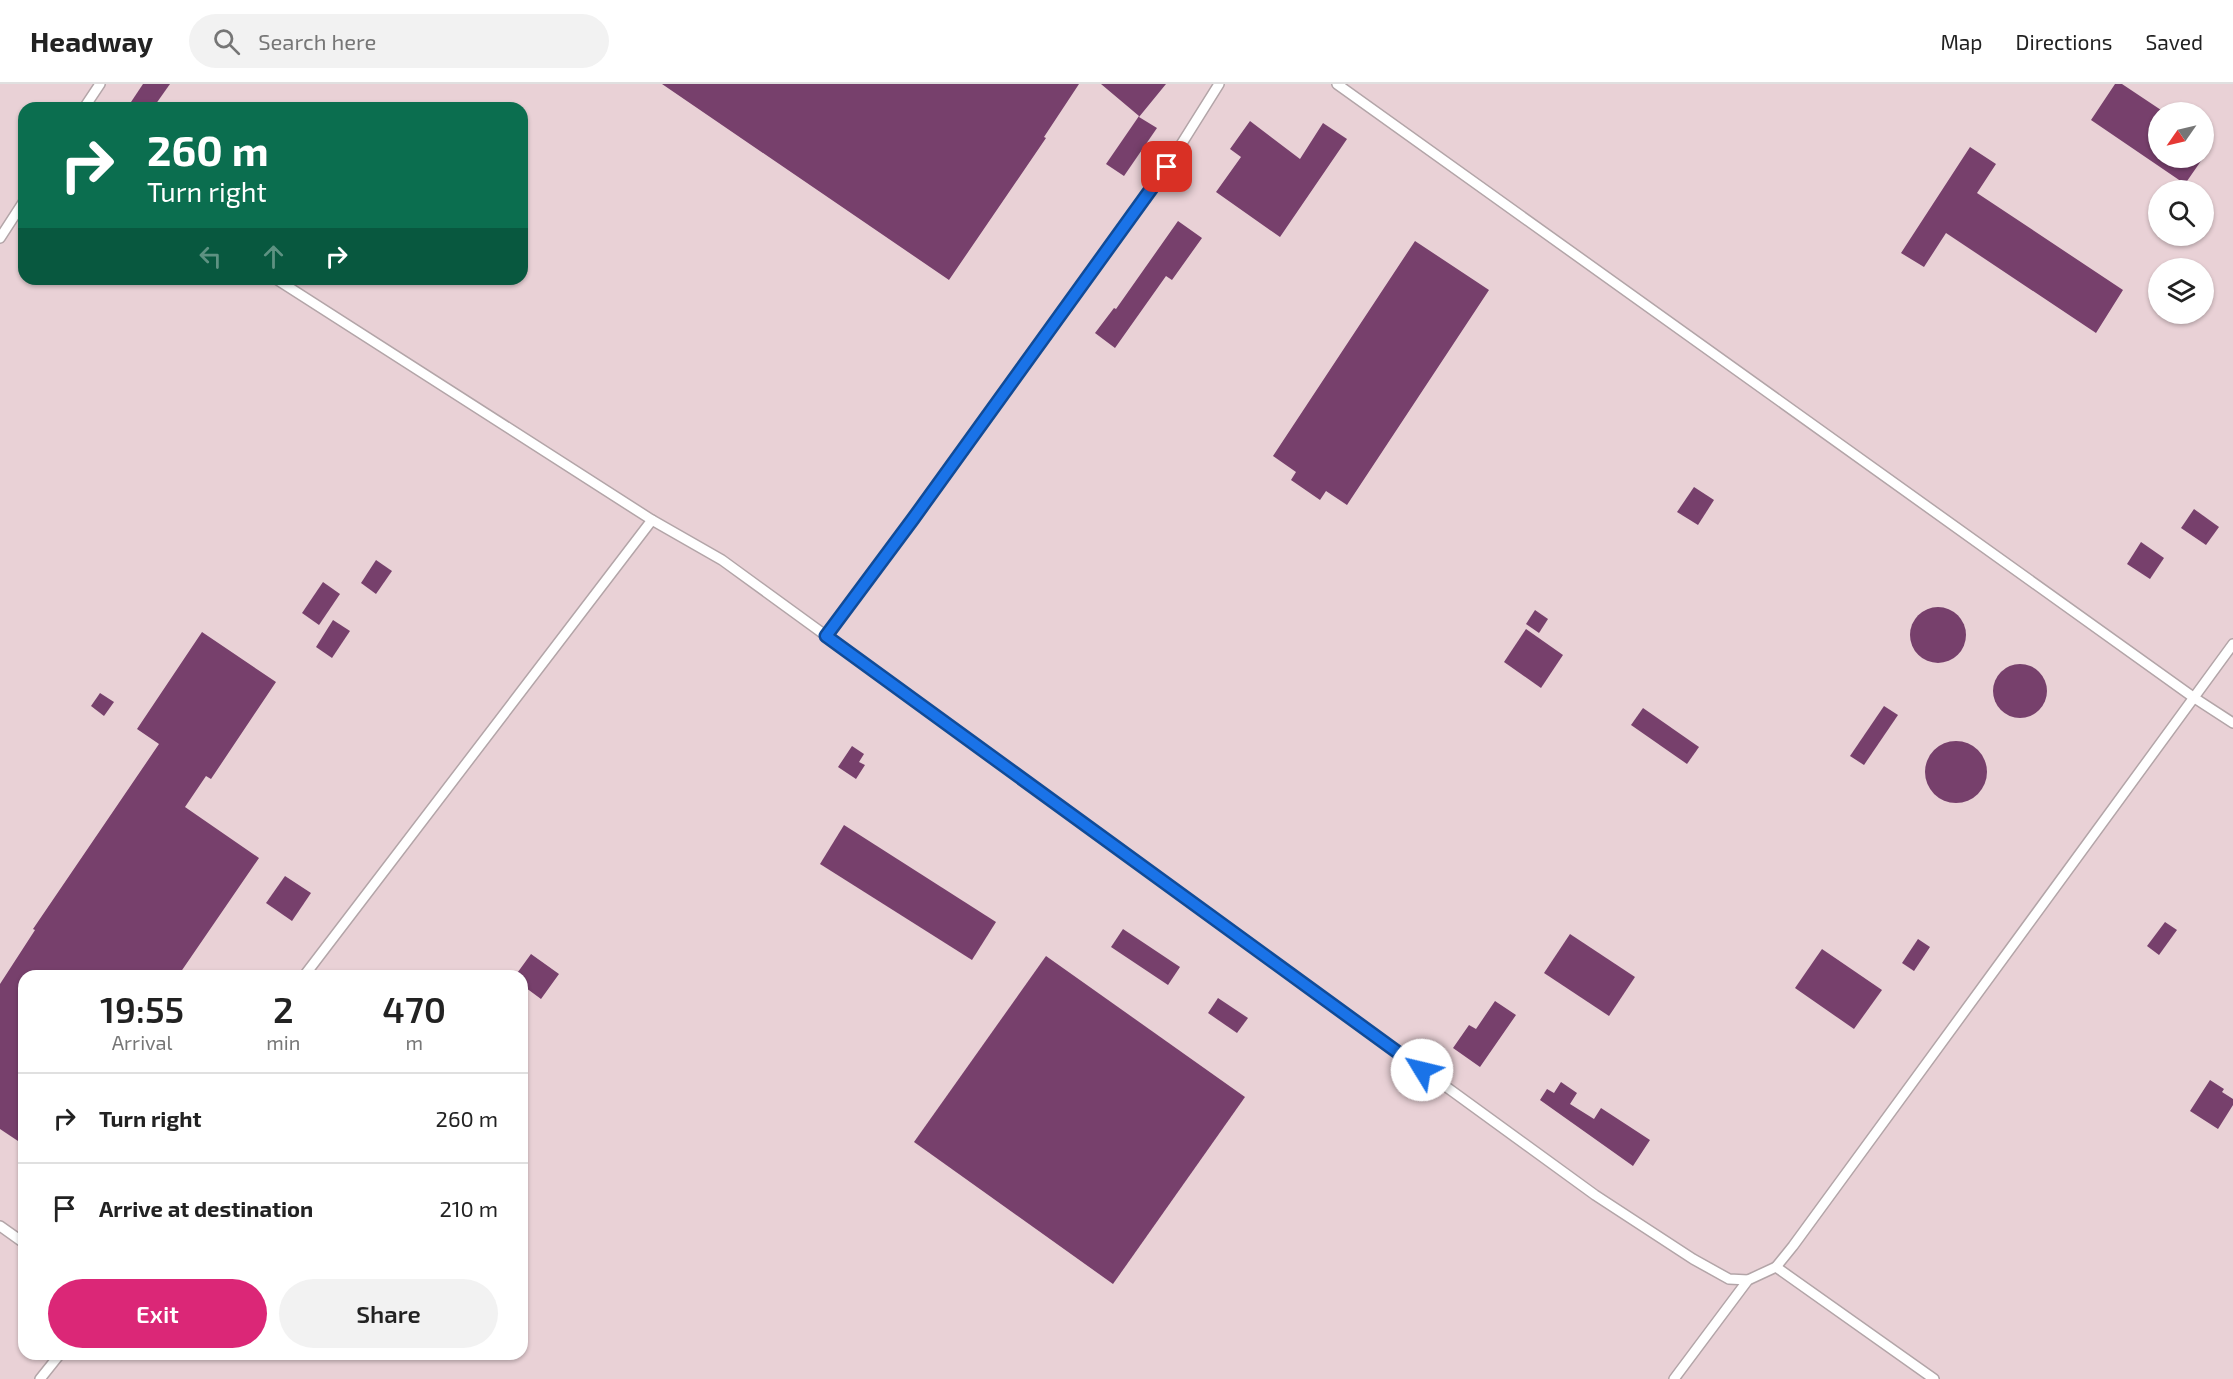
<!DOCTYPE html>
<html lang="en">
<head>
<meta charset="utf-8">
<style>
  body { margin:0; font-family:"Exo 2",sans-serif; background:#f2f2f2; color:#222; height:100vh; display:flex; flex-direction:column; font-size:22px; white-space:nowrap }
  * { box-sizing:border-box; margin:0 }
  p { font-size:20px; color:#767676 }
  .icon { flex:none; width:33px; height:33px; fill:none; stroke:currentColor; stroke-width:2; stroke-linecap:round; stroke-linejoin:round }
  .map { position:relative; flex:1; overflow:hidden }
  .side { position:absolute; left:18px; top:886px; width:510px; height:390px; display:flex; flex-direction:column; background:#fff; border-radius:18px; box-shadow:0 2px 4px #0004 }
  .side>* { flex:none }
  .hud { position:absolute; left:18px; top:18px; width:510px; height:183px; border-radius:18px; box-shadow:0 2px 4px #0004; background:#0b6e4f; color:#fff; overflow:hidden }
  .needle { width:39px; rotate:236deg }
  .controls { position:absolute; left:2148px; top:18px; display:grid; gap:12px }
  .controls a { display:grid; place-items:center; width:66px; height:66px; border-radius:50%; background:#fff; box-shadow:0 2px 4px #0004; font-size:30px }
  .pin { position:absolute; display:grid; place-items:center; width:51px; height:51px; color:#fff; margin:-26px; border-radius:12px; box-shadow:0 3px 9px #0006 }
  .me { position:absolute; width:66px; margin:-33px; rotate:306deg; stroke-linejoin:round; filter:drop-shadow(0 0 4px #0008) }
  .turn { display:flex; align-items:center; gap:21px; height:126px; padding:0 30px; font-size:27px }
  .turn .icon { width:78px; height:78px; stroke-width:2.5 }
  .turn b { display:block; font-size:42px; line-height:51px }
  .lanes { display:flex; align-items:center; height:57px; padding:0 30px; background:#0003; justify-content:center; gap:30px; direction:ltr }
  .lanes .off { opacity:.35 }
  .eta { display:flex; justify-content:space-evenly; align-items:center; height:102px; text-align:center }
  .eta b { font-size:36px; font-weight:600; line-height:42px }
  .primary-button { display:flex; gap:12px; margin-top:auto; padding:12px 30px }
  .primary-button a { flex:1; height:69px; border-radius:36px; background:#db2777; color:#fff; font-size:24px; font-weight:600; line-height:69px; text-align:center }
  .primary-button a+a { background:#f2f2f2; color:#222 }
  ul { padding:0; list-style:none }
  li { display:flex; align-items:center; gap:18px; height:90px; padding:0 30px; border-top:2px solid #e0e0e0 }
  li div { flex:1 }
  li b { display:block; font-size:22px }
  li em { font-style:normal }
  header { display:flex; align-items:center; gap:36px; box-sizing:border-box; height:84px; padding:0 30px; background:#fff; border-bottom:2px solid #e0e0e0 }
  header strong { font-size:28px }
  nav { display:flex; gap:33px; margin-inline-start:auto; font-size:21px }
  .search { width:420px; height:54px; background:#f2f2f2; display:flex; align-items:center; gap:15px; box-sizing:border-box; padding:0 21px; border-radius:33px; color:#767676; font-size:22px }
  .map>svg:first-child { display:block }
  .built { fill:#e9d1d6; fill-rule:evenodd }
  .building { fill:#77406c }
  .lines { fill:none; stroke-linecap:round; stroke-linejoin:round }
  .lane-casing { stroke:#b3a5a8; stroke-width:12 }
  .lane { stroke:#fff; stroke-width:9 }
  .route-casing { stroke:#114b97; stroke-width:15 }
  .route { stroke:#1a73e8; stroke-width:10 }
</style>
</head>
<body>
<header>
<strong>Headway</strong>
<div class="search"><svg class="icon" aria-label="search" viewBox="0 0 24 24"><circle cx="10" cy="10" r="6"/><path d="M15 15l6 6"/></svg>Search here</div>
<nav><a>Map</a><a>Directions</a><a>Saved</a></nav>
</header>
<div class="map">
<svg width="2233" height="1295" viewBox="0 0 2233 1295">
  <rect width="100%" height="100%" fill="#ebdde0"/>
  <path class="built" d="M0 0H2233V1295H0ZM24 24H522V195H24ZM2158 28H2204V74H2158ZM2158 106H2204V152H2158ZM2158 184H2204V230H2158ZM24 892H522V1270H24Z"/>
  <g class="building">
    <path d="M143 0H170L153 24H127Z"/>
    <path d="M662 0H1079L1044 53 1046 54 949 196Z"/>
    <path d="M1101 0H1166L1139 33 1157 44 1124 92 1106 80 1139 32Z"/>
    <path d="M2115 0H2122L2164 28H2158V74H2203L2185 100 2091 36Z"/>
    <path d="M1250 37 1300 75 1323 39 1347 55 1280 153 1216 108 1241 73 1230 65Z"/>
    <path d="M1970 63 1996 80 1977 109 2123 206 2096 249 1946 149 1924 183 1901 169Z"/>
    <path d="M1178 137 1202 154 1172 196 1166 192 1115 264 1095 249 1114 224 1116 225Z"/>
    <path d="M1415 157 1489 206 1347 421 1326 407 1320 416 1291 396 1296 388 1273 372Z"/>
    <path d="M1694 403 1714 416 1698 441 1677 428Z"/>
    <path d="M2194 425 2219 443 2206 461 2181 444Z"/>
    <path d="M2141 458 2164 474 2150 495 2127 480Z"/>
    <path d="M376 476 392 487 376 510 361 499Z"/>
    <path d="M323 498 340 510 319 541 302 529Z"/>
    <circle cx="1938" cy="551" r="28"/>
    <path d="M1535 526 1548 535 1539 549 1526 540Z"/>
    <path d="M333 536 350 547 332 574 316 563Z"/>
    <path d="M1526 545 1563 571 1541 604 1504 578Z"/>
    <path d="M202 548 276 598 211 695 206 692 185 723 259 774 178 892H24V1061L0 1045V900L35 846 33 845 159 660 137 645Z"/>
    <circle cx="2020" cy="607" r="27"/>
    <path d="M100 609 114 618 104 632 91 622Z"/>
    <path d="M1884 622 1898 631 1864 681 1850 672Z"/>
    <path d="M1643 624 1699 663 1687 680 1631 641Z"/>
    <circle cx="1956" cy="688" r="31"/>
    <path d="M852 662 864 670 859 678 865 681 856 695 838 683Z"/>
    <path d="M844 741 996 838 972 876 820 780Z"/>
    <path d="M285 792 311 809 292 837 266 819Z"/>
    <path d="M2165 838 2177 846 2159 871 2147 862Z"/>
    <path d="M1123 845 1180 883 1168 901 1111 863Z"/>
    <path d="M1570 850 1635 893 1609 932 1544 889Z"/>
    <path d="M1918 855 1930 863 1914 887 1902 879Z"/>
    <path d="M1822 865 1882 906 1854 945 1795 904Z"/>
    <path d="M531 870 559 890 541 915 522 901V892H515Z"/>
    <path d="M1046 872 1245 1013 1113 1200 914 1058Z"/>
    <path d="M1218 914 1248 934 1237 949 1208 929Z"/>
    <path d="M1495 917 1516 931 1480 983 1453 964 1469 941 1476 945Z"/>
    <path d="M2210 996 2224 1005 2222 1008 2233 1015V1021L2218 1045 2190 1027Z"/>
    <path d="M1561 998 1577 1009 1570 1020 1594 1035 1601 1024 1650 1056 1633 1082 1540 1016 1547 1005 1554 1009Z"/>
  </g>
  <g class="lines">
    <defs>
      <g id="lane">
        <path d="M1337 0 2193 613 2233 639"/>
        <path d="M84 24 100 0"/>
        <path d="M0 154 24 117"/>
        <path d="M276 195 652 436 722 476 1595 1111 1693 1175 1729 1195 1748 1196"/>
        <path d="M826 552 913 435 1167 83 1219 0"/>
        <path d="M304 892 652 436"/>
        <path d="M0 1142 24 1159"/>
        <path d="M1776 1183 1934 1295"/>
        <path d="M40 1295 60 1270"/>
        <path d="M1674 1295 1748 1196 1776 1183 1793 1162 2233 560"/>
      </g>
    </defs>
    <use href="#lane" class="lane-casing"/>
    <use href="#lane" class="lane"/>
  </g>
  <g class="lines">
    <defs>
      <path id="route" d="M1167 83 913 435 826 552 1422 986"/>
    </defs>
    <use href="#route" class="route-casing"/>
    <use href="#route" class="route"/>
  </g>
</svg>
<div class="controls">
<a><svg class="needle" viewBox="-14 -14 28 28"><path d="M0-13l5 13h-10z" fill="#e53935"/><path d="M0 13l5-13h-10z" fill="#767676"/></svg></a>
<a><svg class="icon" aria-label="search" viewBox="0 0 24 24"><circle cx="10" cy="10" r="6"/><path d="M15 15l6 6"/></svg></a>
<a><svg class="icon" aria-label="layers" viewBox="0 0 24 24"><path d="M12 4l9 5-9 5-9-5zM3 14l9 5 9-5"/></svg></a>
</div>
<div class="pin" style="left:1167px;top:83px;background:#d93025"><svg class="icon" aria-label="arrive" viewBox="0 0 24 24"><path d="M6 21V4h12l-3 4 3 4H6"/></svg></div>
<svg class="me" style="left:1422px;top:986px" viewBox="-20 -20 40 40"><circle r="19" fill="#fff"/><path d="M0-13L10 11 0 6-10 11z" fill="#1a73e8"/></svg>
<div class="hud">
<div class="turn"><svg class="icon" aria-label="right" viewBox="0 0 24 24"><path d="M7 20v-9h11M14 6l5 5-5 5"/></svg><div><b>260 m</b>Turn right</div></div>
<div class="lanes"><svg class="icon off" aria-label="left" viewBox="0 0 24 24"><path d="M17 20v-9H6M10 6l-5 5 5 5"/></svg><svg class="icon off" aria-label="ahead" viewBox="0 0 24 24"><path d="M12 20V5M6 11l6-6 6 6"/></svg><svg class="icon" aria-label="right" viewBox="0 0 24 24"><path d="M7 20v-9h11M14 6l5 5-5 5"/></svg></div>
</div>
<section class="side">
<div class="eta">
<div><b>19:55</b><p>Arrival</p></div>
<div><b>2</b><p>min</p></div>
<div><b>470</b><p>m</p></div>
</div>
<ul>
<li><svg class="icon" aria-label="right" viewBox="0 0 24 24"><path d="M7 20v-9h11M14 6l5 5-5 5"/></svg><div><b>Turn right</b></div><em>260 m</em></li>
<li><svg class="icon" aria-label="arrive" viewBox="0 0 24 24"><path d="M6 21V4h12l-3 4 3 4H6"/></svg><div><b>Arrive at destination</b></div><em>210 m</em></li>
</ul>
<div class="primary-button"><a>Exit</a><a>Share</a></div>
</section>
</div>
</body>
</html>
